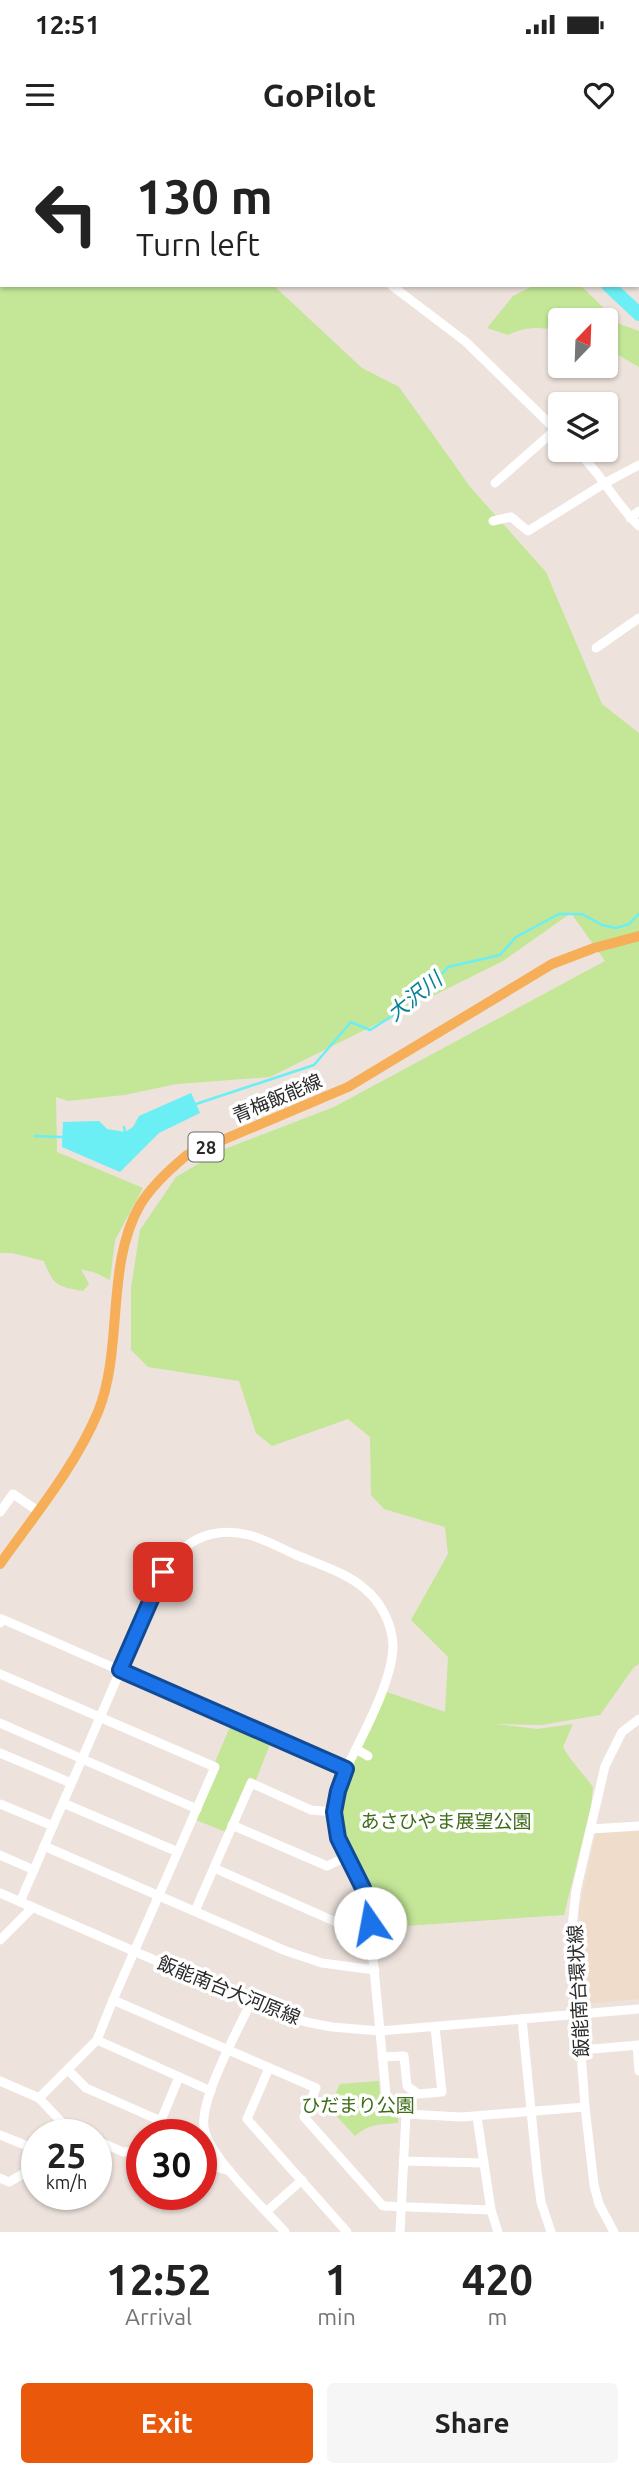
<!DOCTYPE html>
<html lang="en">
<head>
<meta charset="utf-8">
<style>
  body { margin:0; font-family:Ubuntu,"Noto Sans JP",sans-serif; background:#f6f6f6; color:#222; height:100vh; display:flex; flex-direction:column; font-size:26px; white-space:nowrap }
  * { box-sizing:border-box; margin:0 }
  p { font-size:23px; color:#767676 }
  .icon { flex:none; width:38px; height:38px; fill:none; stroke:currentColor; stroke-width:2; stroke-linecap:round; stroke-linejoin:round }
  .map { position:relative; height:2092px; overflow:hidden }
  .details { display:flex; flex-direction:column; background:#fff; flex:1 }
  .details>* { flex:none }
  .top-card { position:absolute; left:0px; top:0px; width:640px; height:147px; box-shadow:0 2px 5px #0004; background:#fff; color:#222; overflow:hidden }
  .needle { width:46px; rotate:23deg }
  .buttons { position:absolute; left:548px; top:168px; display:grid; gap:14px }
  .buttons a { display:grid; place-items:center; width:70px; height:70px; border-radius:7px; background:#fff; box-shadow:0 2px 5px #0004; font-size:35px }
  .speed { position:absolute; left:21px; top:1979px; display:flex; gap:14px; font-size:35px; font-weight:700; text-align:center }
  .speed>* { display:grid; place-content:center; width:91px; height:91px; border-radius:50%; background:#fff; box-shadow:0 2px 5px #0004; line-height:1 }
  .speed small { font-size:18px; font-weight:400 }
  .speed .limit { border:10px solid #d22; background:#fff; color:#111 }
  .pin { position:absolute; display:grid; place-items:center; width:60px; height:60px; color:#fff; margin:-30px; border-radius:14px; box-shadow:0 4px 10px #0006 }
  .me { position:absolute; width:77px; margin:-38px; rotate:348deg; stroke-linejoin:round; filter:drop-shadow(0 0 5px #0008) }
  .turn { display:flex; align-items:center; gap:24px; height:147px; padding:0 21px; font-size:32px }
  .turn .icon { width:91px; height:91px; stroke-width:2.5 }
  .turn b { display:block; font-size:49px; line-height:60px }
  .eta { display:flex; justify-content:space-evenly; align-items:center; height:119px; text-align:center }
  .eta b { font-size:42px; font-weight:600; line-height:49px }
  .cta { display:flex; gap:14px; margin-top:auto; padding:14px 21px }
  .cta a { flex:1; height:80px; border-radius:7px; background:#ea580c; color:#fff; font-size:28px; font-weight:600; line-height:80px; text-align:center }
  .cta a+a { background:#f6f6f6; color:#222 }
  .status { display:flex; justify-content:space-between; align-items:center; height:49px; padding:0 35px; background:#fff; direction:ltr }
  .status svg { height:19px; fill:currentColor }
  header { display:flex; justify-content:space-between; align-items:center; height:91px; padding:0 21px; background:#fff; font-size:32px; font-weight:600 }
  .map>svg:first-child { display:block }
  .education { fill:#f0dccb }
  .green { fill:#c3e697 }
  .water { fill:#6beef4 }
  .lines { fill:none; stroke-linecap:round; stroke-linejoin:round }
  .stream { stroke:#6beef4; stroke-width:2.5 }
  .river { stroke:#6beef4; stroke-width:14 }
  .minor { stroke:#fff; stroke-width:9 }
  .major { stroke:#f7ae58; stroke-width:10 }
  .route-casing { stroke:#114b97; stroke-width:18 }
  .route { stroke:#1a73e8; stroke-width:12 }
  .labels { text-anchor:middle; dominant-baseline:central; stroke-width:7; stroke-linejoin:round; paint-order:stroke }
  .shield { fill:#fff; stroke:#6b6b6b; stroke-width:2 }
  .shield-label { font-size:18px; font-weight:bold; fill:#2b2b2b }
  .street-label { font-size:19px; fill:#2b2b2b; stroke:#fff }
  .park-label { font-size:19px; fill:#3c6c17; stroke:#fff }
  .water-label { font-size:21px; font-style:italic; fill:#098294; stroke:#fff }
</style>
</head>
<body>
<div class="status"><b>12:51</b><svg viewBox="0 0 49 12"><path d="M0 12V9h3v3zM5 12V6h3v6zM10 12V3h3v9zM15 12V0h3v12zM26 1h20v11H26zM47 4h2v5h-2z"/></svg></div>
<header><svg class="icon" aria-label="menu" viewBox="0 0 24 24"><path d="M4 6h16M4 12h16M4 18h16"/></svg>GoPilot<svg class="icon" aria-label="heart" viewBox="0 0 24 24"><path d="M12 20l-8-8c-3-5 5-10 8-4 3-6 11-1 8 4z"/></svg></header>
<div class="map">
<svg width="639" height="2092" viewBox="0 0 639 2092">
  <rect width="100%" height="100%" fill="#ede2dc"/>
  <path class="education" d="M639 1691V1859L586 1864 579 1769 596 1693Z"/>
  <g class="green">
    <path d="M0 0 110 2H2V145H273L362 228 399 247 471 348 546 432 602 564 639 593V1524L634 1527 600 1575 541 1585 495 1584 537 1589 573 1584 563 1607C571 1622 583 1633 593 1647L591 1666 564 1775 376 1788 369 1757 343 1700 339 1675 346 1638 384 1551 445 1572 448 1517 411 1480 448 1414 445 1387 384 1369 371 1355 370 1297 348 1279 272 1306 256 1293 239 1241 148 1227 131 1210V1148L140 1090 176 1037 222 1010 334 967 605 821 571 773 503 821 270 937 177 944 124 955 68 961 56 957 57 1012 143 1048 115 1100 110 1140 96 1133 81 1129 89 1144 83 1151C56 1146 54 1146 44 1121L12 1113H0Z"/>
    <path d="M527 145H580L620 184 639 191V227L606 208V180H560V191C540 187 527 186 508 195L487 188 513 156 531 147Z"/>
    <path d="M232 1582 272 1599 256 1640 249 1637 226 1692 196 1680 219 1625 215 1622Z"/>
    <path d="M379 1941 380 1963 398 1976V1983C379 1985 370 1983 355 1996L329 1968 340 1944Z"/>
  </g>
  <path class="water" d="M191 953 200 973 159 993 120 1032 62 1007 63 982 99 981 107 989 125 992 133 987 139 976Z"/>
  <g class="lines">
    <g class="stream">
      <path d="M631 0 632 2"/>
      <path d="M611 148 612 145"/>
      <path d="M196 964 314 925 351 882 370 890 397 873 408 856 431 846 448 827 500 815 516 797 559 774H582L602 785 616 788 629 784 639 774"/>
      <path d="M124 987 125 992"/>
      <path d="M35 996 62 997"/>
    </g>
    <g class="river">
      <path d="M437 0 439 2"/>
      <path d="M608 145 639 174"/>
    </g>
    <g class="minor">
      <path d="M222 0 224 2"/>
      <path d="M285 0 286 2"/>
      <path d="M237 2 241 0"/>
      <path d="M391 145 466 202 560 294"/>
      <path d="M576 310C601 333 615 363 639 386"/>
      <path d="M495 343 555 290"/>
      <path d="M630 378 639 371"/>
      <path d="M493 381 511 377 528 391 605 343 639 325"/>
      <path d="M596 508 639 478"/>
      <path d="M0 1372 13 1354 38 1371"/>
      <path d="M0 1483 2 1479 346 1629 338 1651 334 1672 338 1698 363 1748 369 1776 386 1955 390 1962 406 1974 462 1977 585 1967"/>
      <path d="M0 1534 215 1627 113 1860"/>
      <path d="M0 1583 197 1669"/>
      <path d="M356 1609 368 1616"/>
      <path d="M0 1613 71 1643"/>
      <path d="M63 1663 178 1712"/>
      <path d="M0 1664 53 1686"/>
      <path d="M232 1685 327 1726 346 1717"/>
      <path d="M591 1689 639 1686"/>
      <path d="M44 1706 286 1811 322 1823 375 1830"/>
      <path d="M0 1715 34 1730"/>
      <path d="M214 1728 336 1782 369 1776"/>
      <path d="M0 1753 251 1862 306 1882 332 1887 380 1891 639 1869"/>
      <path d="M20 1762 163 1432C175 1413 190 1399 212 1394 225 1391 237 1392 249 1395 264 1399 279 1407 294 1414 317 1424 346 1432 365 1449 381 1462 392 1484 393 1505 393 1541 362 1596 346 1629"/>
      <path d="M195 1771 251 1643 311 1670 334 1672"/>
      <path d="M0 1800 33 1767"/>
      <path d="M251 1862C238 1890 200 1958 204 1987 208 2016 264 2068 285 2092"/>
      <path d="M522 1879 537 2031 541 2062 551 2092"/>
      <path d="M97 1900 211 1951"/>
      <path d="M637 1905 639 1931"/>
      <path d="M581 1910 639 1905"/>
      <path d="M382 1917 404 1916 407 1946 418 1954 442 1952 435 1887"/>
      <path d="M269 1928 247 1979 347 2092"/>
      <path d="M68 1930 86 1948 161 1981"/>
      <path d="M0 1941 39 1958 97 1900 113 1860 316 1948 304 1977 383 2066 491 2070"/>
      <path d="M39 1958 67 1988 84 1995"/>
      <path d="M477 1977 491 2070 498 2092"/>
      <path d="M0 1995 37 2010"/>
      <path d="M155 1995 179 1937"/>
      <path d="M96 2000 123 2012 142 2011"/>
      <path d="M403 2021 484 2023"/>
      <path d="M201 2023 230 2031"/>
      <path d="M0 2038 9 2042 37 2026"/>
      <path d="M267 2071 302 2040"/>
      <path d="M400 2092 406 1974"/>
      <path d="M614 2092 599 2064 594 2045 585 1967 572 1787 576 1751 605 1626 622 1592 639 1579"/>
    </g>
    <path class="major" d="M0 1424C34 1376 75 1327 98 1272 124 1207 105 1126 140 1065 152 1045 170 1029 187 1015L348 947 552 824 594 808 639 796"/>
  </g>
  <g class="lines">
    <defs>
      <path id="route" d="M163 1432 120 1530 346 1629 338 1651 334 1672 338 1698 363 1748 370 1783"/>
    </defs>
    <use href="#route" class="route-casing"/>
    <use href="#route" class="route"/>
  </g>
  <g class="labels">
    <rect class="shield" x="188.5" y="992.5" width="35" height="29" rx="5"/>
    <g class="shield-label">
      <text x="206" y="1007">28</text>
    </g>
    <g class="street-label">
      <text transform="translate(277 958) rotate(-23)">青梅飯能線</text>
      <text transform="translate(229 1850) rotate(22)">飯能南台大河原線</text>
      <text transform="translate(578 1851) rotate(-93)">飯能南台環状線</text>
    </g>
    <g class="park-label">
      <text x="446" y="1681">あさひやま展望公園</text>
      <text x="358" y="1965">ひだまり公園</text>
    </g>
    <g class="water-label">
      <text transform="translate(414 856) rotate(-39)">大沢川</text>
    </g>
  </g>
</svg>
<div class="buttons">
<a><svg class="needle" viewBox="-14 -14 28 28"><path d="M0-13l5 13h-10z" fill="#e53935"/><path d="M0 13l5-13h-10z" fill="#767676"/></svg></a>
<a><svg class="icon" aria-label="layers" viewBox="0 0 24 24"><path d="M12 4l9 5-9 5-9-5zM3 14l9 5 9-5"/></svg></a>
</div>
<div class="speed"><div>25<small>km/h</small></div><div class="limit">30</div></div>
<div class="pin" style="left:163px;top:1432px;background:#d93025"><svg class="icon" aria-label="arrive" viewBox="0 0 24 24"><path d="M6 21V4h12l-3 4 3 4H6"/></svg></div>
<svg class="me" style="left:370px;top:1783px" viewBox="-20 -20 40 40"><circle r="19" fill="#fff"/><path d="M0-13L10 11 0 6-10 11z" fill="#1a73e8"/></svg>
<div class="top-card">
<div class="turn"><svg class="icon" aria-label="left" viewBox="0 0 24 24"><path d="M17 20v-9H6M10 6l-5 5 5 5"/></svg><div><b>130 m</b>Turn left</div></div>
</div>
</div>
<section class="details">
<div class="eta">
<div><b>12:52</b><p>Arrival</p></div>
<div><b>1</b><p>min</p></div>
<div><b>420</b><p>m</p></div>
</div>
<div class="cta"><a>Exit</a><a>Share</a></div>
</section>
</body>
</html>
